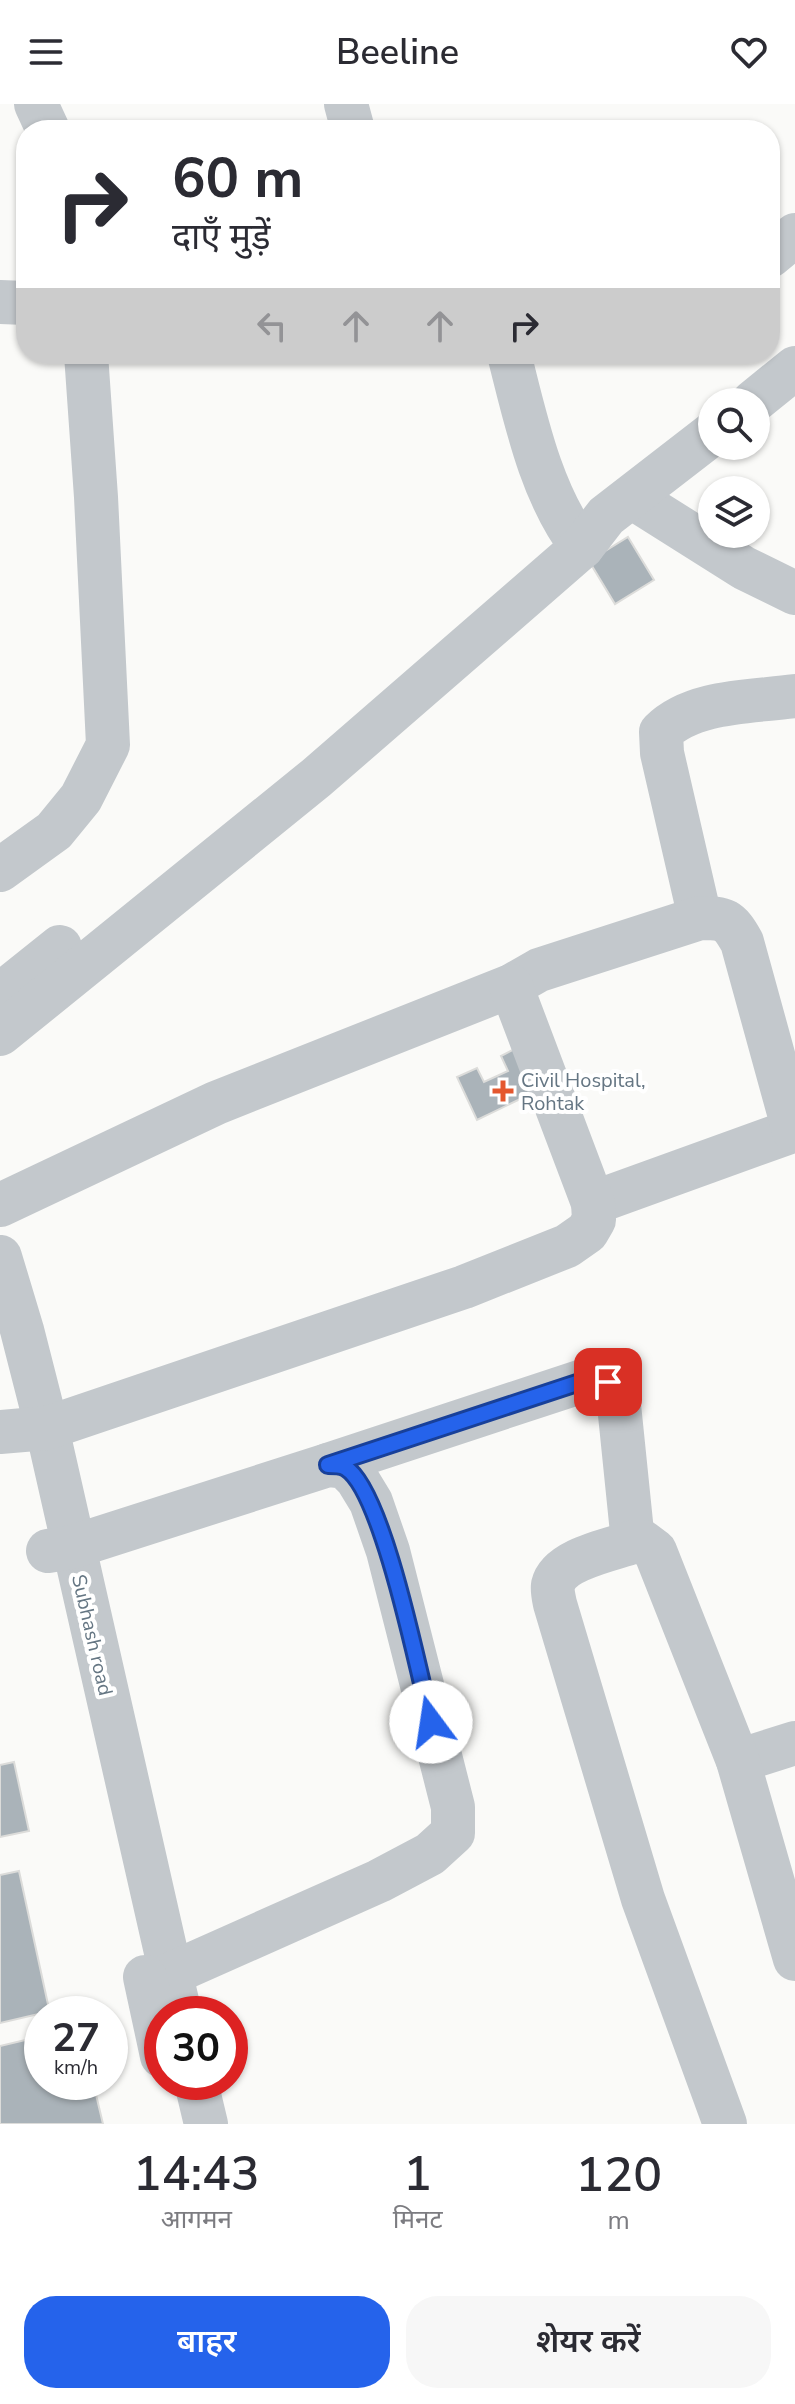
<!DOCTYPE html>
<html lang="hi">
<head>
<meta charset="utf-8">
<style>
  body { margin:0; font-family:"Nunito Sans","Noto Sans Devanagari",sans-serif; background:#f7f7f7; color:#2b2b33; height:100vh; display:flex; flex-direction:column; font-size:30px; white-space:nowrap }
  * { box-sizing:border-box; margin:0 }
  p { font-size:26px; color:#7c7c81 }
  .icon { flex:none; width:44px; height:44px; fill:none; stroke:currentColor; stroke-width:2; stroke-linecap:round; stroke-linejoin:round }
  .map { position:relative; height:2020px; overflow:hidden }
  .side { display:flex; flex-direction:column; background:#fff; flex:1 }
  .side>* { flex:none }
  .banner { position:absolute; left:16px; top:16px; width:764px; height:244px; border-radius:32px; box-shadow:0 2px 6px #0004; background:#fff; color:#2b2b33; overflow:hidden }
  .fabs { position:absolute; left:698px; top:284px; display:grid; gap:16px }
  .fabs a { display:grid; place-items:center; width:72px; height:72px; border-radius:50%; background:#fff; box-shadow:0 2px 6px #0004; font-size:40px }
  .speed { position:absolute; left:24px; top:1892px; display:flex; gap:16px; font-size:40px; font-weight:700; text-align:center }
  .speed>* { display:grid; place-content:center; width:104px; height:104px; border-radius:50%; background:#fff; box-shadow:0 2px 6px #0004; line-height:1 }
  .speed small { font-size:20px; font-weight:400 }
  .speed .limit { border:12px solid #d22; background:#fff; color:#111 }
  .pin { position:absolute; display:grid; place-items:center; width:68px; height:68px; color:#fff; margin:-34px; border-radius:16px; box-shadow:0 4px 12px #0006 }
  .me { position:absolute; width:88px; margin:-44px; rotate:346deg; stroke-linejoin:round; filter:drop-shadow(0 0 6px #0008) }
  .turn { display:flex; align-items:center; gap:28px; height:168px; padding:0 24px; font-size:36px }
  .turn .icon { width:104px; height:104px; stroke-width:2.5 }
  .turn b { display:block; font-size:56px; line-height:68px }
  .lanes { display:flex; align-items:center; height:76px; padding:0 24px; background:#0003; justify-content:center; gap:40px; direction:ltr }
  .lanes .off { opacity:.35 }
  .eta { display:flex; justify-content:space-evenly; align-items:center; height:136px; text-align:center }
  .eta b { font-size:48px; font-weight:600; line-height:56px }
  .cta { display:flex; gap:16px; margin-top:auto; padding:16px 24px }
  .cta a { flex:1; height:92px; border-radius:32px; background:#2563eb; color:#fff; font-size:32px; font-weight:600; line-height:92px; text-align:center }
  .cta a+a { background:#f7f7f7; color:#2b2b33 }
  header { display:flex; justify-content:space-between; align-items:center; height:104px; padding:0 24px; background:#fff; font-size:36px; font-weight:600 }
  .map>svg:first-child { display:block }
  .building { fill:#aab3b9; stroke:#dcdcda; stroke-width:2 }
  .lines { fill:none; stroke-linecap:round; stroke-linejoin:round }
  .minor { stroke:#c3c8cc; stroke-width:44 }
  .route-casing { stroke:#184099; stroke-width:20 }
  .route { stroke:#2563eb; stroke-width:14 }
  .poi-dot { fill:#e4572e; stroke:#fff; stroke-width:3 }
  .labels { text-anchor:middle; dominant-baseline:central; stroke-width:8; stroke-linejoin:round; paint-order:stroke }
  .poi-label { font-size:20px; fill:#657683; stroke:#fff; text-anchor:start }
  .street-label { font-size:20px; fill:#657683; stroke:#fff }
</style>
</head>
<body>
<header><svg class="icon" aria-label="menu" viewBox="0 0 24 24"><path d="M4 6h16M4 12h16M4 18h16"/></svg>Beeline<svg class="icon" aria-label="heart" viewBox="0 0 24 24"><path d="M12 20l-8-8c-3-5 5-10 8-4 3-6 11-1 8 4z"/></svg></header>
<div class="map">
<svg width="795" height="2020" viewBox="0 0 795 2020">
  <rect width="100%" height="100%" fill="#fafaf8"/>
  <g class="building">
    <path d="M628 433 654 476 615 500 589 457Z"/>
    <path d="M522 941 543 984 477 1016 457 973 477 964 484 978 508 967 501 952Z"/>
    <path d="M14 1658 29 1727 0 1733V1661Z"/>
    <path d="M19 1767 49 1905 76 1899 78 1910 47 1908 0 1919V1771Z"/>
    <path d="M42 1932V1978H93L103 2020H0V1942Z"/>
  </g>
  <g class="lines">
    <g class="minor">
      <path d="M36 0 48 26"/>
      <path d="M346 0 353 26"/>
      <path d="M770 152 795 131"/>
      <path d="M0 198 26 199"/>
      <path d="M509 250C525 313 541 391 582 443"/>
      <path d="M753 298 795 264"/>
      <path d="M633 394 744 464 795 489"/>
      <path d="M0 766 54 727 81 694 108 641 96 393 86 250"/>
      <path d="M700 814 662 649 661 628C693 596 752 598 795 592"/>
      <path d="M0 891 60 843"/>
      <path d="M0 930 316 674 582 443 606 412 712 330"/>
      <path d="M593 1099 795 1026"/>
      <path d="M0 1101 216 999 511 882 539 866 700 814C725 814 729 815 742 838L794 1027"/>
      <path d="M0 1153 22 1226 47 1324 180 1910"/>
      <path d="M0 1328 47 1324 464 1183 567 1142 587 1128 594 1116 593 1099 511 882"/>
      <path d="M328 1361 589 1275 608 1278 618 1291 633 1438"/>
      <path d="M48 1447 72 1443 328 1361 345 1363 357 1375 371 1398 388 1447 453 1703V1729L430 1750 379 1777 170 1870"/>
      <path d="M738 1657 795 1639"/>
      <path d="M145 1873 162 1952"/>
      <path d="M196 1978 206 2020"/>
      <path d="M725 2020 643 1795 555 1500C554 1495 552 1487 553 1481 559 1455 610 1446 633 1438H643L655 1447 738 1657 795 1855"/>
    </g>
  </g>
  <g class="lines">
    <defs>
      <path id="route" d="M431 1618C419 1570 383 1387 346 1364 341 1361 334 1361 328 1361L589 1275 608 1278"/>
    </defs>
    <use href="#route" class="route-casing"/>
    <use href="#route" class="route"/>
  </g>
  <path class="poi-dot" d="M499 975h8v8h8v8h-8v8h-8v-8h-8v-8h8z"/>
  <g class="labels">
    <g class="poi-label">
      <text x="521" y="976">Civil Hospital,<tspan x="521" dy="23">Rohtak</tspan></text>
    </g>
    <g class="street-label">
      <text transform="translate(92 1531) rotate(77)">Subhash road</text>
    </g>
  </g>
</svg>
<div class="fabs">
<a><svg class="icon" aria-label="search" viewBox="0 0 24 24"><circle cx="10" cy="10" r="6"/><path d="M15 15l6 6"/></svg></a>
<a><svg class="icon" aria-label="layers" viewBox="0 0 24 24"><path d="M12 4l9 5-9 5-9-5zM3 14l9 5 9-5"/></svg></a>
</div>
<div class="speed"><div>27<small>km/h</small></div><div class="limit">30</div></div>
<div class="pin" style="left:608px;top:1278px;background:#d93025"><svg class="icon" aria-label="arrive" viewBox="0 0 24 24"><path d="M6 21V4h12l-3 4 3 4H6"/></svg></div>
<svg class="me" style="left:431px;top:1618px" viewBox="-20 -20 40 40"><circle r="19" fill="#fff"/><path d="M0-13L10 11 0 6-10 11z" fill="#2563eb"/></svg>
<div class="banner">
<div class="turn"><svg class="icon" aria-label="right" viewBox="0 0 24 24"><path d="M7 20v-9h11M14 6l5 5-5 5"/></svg><div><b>60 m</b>दाएँ मुड़ें</div></div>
<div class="lanes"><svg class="icon off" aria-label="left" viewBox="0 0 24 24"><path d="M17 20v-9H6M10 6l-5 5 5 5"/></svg><svg class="icon off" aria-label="ahead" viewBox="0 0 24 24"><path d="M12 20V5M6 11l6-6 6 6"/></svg><svg class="icon off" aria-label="ahead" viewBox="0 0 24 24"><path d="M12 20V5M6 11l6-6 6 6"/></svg><svg class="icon" aria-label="right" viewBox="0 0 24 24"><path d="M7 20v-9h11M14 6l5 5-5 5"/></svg></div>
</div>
</div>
<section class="side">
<div class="eta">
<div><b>14:43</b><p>आगमन</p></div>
<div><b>1</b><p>मिनट</p></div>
<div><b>120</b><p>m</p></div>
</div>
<div class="cta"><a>बाहर</a><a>शेयर करें</a></div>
</section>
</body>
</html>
